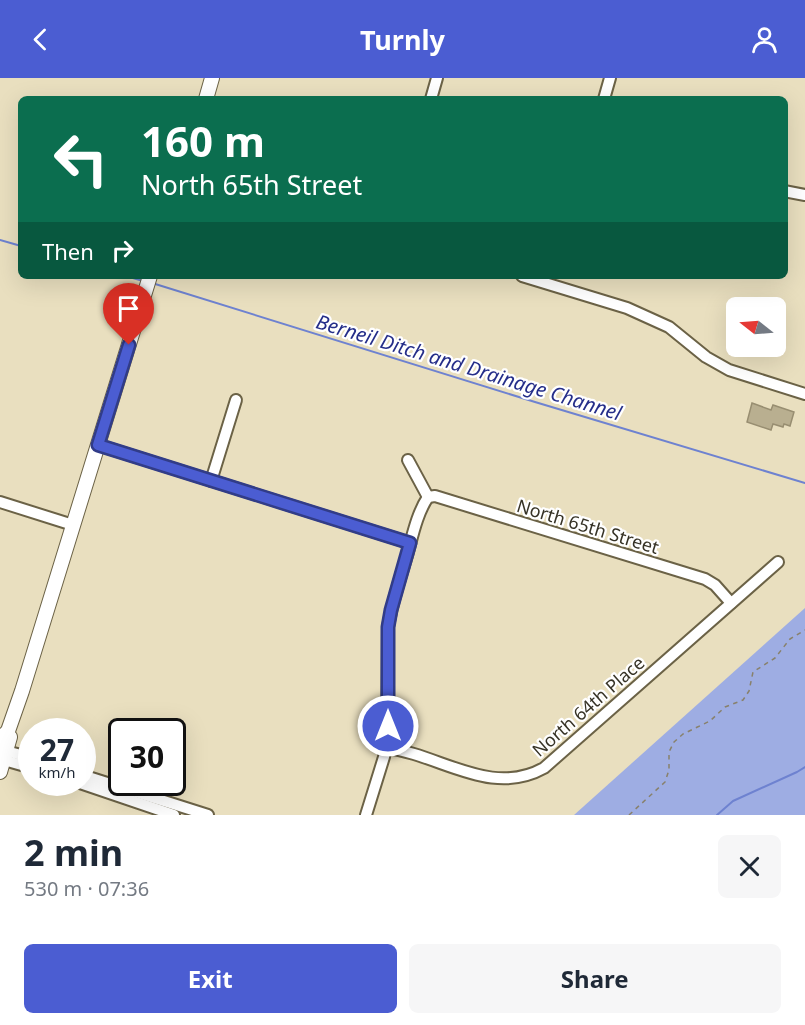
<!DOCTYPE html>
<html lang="en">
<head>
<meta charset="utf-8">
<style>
  body { margin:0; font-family:"Noto Sans",sans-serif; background:#f6f6f7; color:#1f2937; height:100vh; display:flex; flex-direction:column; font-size:22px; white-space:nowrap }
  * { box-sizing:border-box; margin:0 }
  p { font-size:20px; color:#747a83 }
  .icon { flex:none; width:33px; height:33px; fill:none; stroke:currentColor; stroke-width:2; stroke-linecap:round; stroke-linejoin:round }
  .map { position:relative; height:737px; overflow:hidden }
  .panel { display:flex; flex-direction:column; background:#fff; flex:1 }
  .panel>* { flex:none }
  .top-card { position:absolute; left:18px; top:18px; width:770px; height:183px; border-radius:9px; box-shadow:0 6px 24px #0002; background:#0b6e4f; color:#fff; overflow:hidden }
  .needle { width:39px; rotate:287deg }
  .controls { position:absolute; left:726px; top:219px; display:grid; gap:12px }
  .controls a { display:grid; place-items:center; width:60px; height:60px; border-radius:9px; background:#fff; box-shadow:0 6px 24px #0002; font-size:30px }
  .speed { position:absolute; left:18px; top:640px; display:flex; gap:12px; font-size:30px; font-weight:700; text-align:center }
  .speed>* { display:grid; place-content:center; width:78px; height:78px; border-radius:50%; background:#fff; box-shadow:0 6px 24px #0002; line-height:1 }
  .speed small { font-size:15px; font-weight:400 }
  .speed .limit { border:3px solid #111; border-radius:9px; background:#fff; color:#111 }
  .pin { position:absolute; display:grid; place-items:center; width:51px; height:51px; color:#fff; margin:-62px -26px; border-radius:50% 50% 50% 0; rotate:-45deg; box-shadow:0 0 6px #0007 }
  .pin .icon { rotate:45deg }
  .me { position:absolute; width:66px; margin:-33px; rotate:0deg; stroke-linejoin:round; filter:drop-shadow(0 0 4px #0008) }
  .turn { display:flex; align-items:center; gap:21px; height:126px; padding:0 24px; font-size:27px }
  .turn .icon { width:78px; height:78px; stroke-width:2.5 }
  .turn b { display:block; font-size:42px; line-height:51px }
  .then { display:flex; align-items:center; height:57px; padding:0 24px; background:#0003; gap:12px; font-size:22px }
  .round { display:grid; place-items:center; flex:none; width:63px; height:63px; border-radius:9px; background:#f6f6f7 }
  .head { display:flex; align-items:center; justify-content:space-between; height:102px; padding:0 24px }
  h1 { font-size:36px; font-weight:700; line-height:45px }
  .button { display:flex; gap:12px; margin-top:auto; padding:12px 24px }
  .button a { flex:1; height:69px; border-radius:9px; background:#4b5dd2; color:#fff; font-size:24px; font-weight:700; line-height:69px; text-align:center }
  .button a+a { background:#f6f6f7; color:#1f2937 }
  header { display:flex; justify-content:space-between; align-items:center; height:78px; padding:0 24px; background:#4b5dd2; color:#fff; font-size:27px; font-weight:700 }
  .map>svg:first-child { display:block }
  .green { fill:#9eade3 }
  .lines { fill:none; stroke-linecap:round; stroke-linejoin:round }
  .stream { stroke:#6e82d0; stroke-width:2 }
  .building { fill:#b9af90; stroke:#988e71; stroke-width:1.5 }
  .minor-casing { stroke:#6b6246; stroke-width:14 }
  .major-casing { stroke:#6b6246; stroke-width:16 }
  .path { stroke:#88816c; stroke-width:1.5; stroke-dasharray:4.5 4.5; stroke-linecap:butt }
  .minor { stroke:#fff; stroke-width:10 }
  .major { stroke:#fff; stroke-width:14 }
  .route-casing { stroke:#313c88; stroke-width:15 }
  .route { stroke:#4b5dd2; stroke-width:10 }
  .labels { text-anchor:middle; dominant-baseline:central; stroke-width:4.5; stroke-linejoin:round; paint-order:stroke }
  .street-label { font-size:18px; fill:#373326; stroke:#fff }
  .water-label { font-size:20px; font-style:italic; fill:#252e89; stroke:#fff }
</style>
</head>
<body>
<header><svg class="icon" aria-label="back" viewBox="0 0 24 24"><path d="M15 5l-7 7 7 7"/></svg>Turnly<svg class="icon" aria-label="person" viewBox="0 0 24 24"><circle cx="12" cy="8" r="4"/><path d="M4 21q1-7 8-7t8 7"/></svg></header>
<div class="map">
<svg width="805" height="737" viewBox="0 0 805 737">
  <rect width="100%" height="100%" fill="#e9dfbf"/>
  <path class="green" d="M805 530V737H574Z"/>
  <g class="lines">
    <g class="stream">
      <path d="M0 162 21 168"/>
      <path d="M126 198 143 203"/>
      <path d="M152 205 535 324 805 405"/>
      <path d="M717 737 733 723 797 694 805 689"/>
    </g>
  </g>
  <path class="building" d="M752 325 771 332 773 327 794 334 790 348 784 346 783 349 773 346 771 352 747 344Z"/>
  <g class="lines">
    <defs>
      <g id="minor">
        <path d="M431 21 437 0"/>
        <path d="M604 21 610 0"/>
        <path d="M784 113 805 117"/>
        <path d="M522 198 627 230 669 249 706 279 729 292 805 316"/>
        <path d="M98 367 410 465"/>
        <path d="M408 382 428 419"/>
        <path d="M211 403 236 322"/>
        <path d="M428 419 435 418 705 501 715 507 731 525"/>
        <path d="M0 424 73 447"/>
        <path d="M386 670C440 676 490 720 544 690L778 484"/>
        <path d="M6 673 32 680"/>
        <path d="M4 682 32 690"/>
        <path d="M82 697 208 737"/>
        <path d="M80 705 174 737"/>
        <path d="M366 737 384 679 387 660 388 549C392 525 399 504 406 481 412 461 416 437 428 419"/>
      </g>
      <g id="major">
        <path d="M206 21 212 0"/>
        <path d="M0 668 5 656 8 653 22 613 150 198"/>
        <path d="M0 694 10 659"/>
      </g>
    </defs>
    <use href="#minor" class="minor-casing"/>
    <use href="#major" class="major-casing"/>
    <path class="path" d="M629 737 665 704 669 692V674L674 664 683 656 710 643 725 629 743 622 749 613 753 594 775 580 790 561 805 552"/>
    <use href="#minor" class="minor"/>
    <use href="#major" class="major"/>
  </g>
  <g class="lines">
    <defs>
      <path id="route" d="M129 267 98 367 410 465 391 532 388 549V648"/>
    </defs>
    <use href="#route" class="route-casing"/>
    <use href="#route" class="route"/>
  </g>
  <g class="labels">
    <g class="street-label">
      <text transform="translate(588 448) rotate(17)">North 65th Street</text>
      <text transform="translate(588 628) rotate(-41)">North 64th Place</text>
    </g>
    <g class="water-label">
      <text transform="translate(469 289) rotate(17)">Berneil Ditch and Drainage Channel</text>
    </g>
  </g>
</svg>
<div class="controls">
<a><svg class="needle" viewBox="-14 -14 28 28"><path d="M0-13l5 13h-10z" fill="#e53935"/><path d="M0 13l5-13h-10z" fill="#747a83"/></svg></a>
</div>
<div class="speed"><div>27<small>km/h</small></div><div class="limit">30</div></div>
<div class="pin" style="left:129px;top:267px;background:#d93025"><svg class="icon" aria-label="arrive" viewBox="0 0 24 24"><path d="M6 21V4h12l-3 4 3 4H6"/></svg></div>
<svg class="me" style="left:388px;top:648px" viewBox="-20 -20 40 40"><circle r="17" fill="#4b5dd2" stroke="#fff" stroke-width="3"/><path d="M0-11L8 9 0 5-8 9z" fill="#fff"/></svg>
<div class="top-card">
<div class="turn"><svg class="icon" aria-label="left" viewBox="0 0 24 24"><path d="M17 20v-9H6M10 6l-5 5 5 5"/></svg><div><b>160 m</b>North 65th Street</div></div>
<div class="then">Then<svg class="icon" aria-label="right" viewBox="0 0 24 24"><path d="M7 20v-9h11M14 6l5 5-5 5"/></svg></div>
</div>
</div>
<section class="panel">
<div class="head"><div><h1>2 min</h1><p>530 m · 07:36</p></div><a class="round"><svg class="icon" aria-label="close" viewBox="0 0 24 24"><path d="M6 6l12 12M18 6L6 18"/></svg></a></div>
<div class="button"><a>Exit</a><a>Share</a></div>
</section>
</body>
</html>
